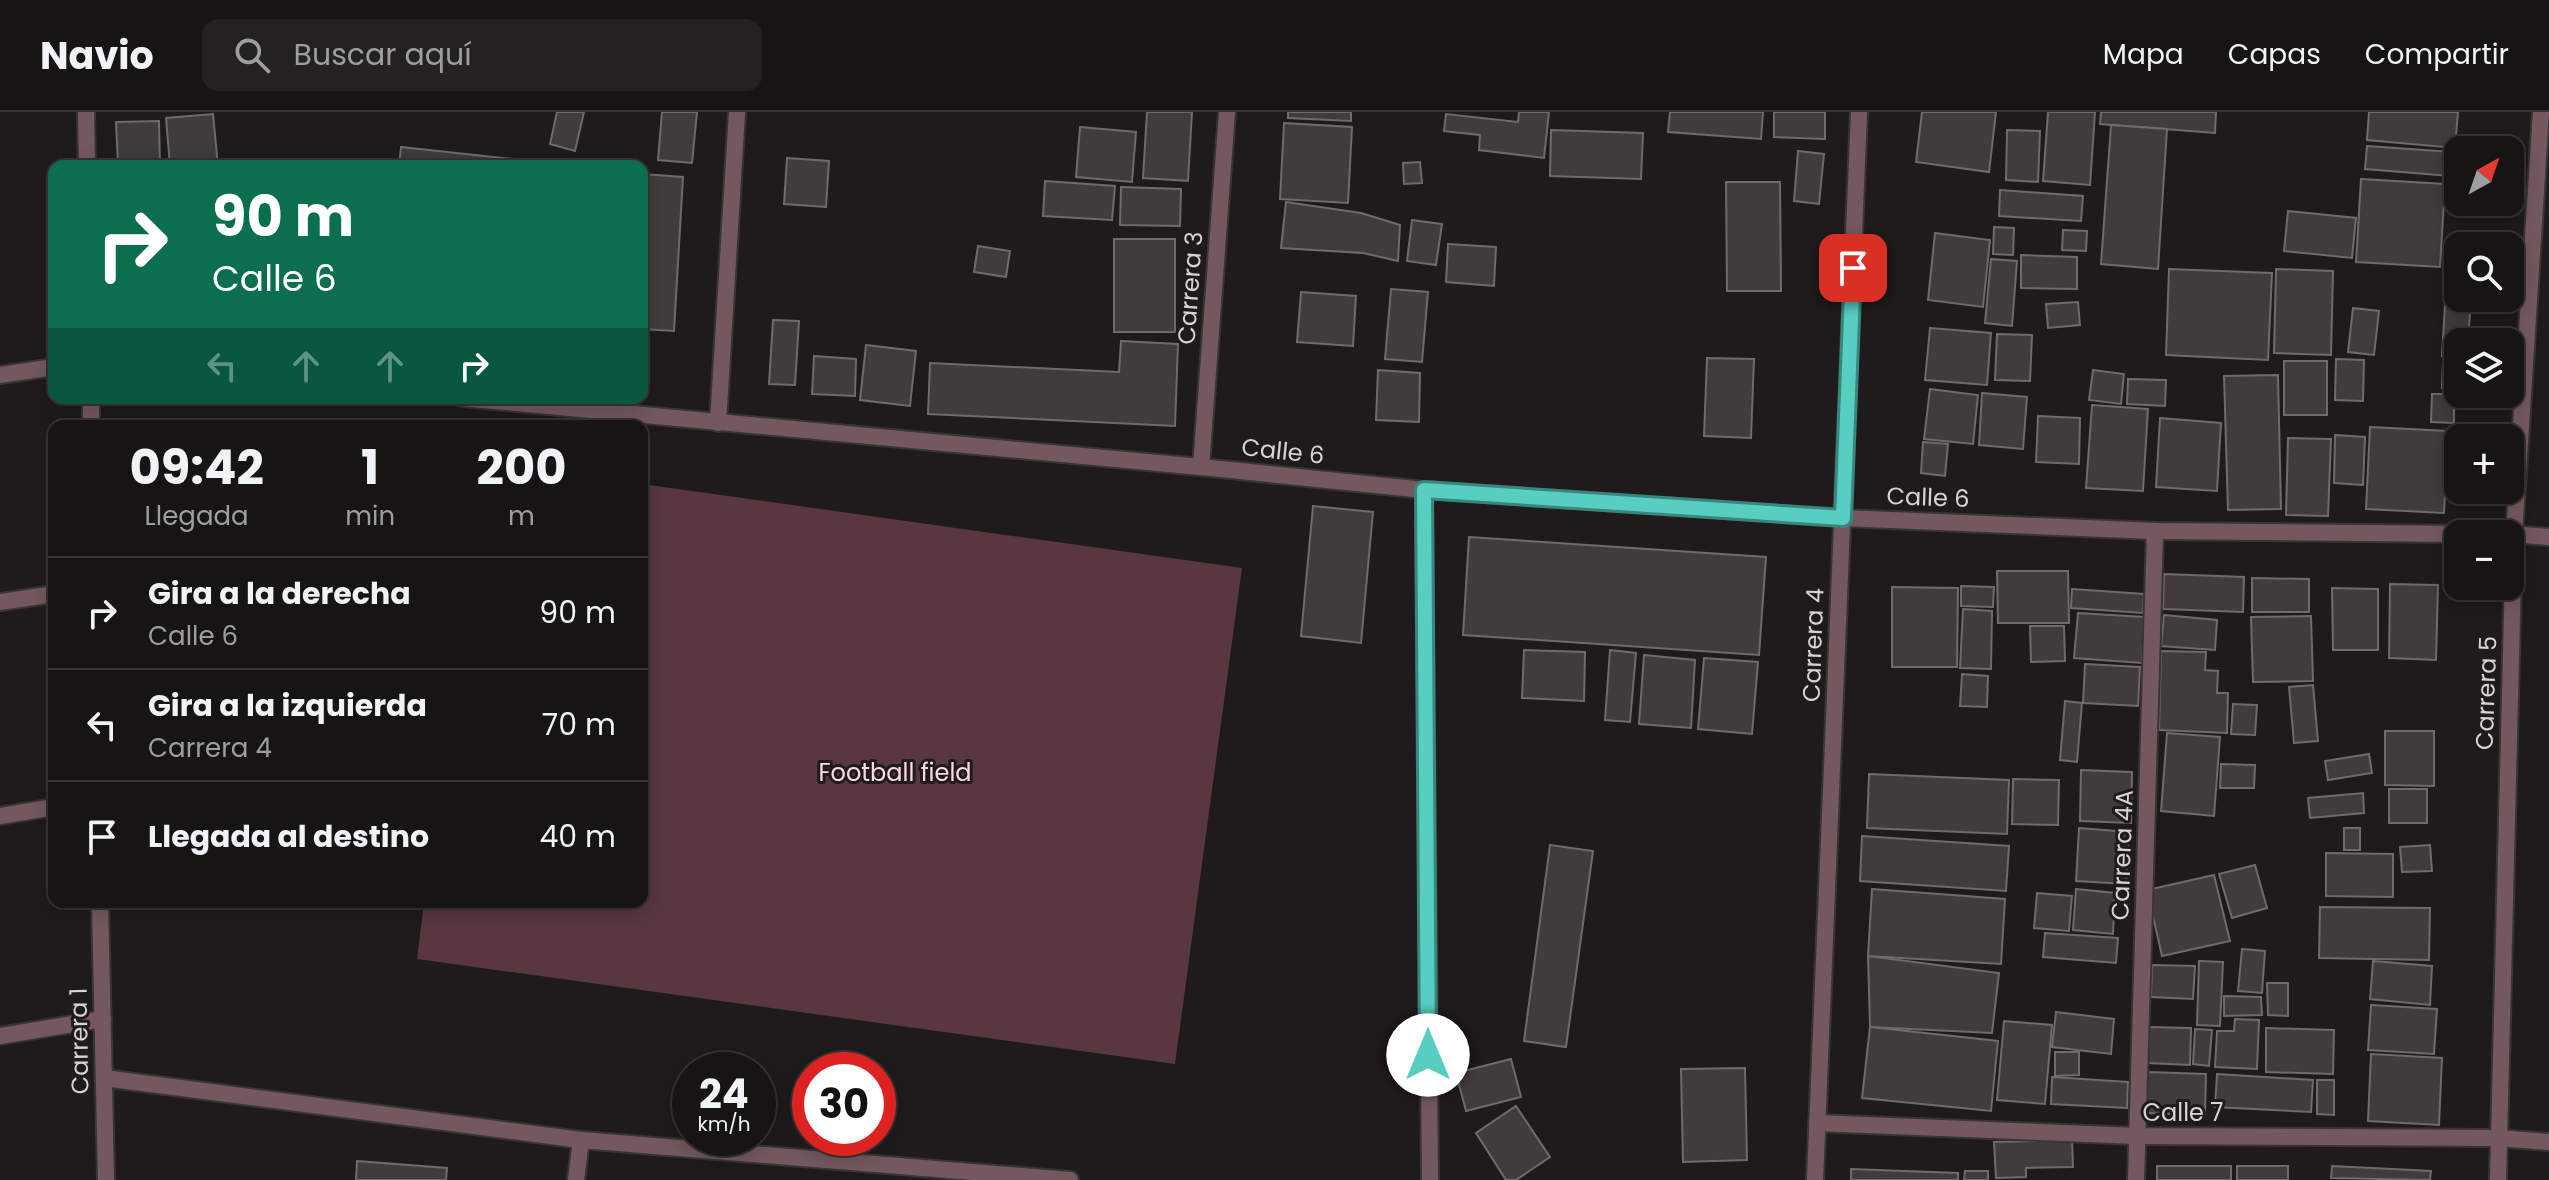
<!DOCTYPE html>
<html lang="es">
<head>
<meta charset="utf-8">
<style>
  body { margin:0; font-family:Poppins,sans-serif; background:#242122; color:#f1f3f6; height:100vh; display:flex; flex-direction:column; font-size:30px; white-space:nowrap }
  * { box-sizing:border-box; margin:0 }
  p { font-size:26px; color:#9e9ea0 }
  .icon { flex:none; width:44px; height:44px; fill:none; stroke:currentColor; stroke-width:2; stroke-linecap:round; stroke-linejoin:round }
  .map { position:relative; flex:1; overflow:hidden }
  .panel { position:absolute; left:48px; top:308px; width:600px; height:488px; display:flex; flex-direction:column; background:#171414; border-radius:16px; box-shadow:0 4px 20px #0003,0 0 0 2px #363334 }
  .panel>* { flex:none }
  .top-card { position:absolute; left:48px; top:48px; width:600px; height:244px; border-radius:16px; box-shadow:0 4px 20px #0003,0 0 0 2px #363334; background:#0b6e4f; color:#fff; overflow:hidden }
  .needle { width:52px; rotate:40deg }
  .fabs { position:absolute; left:2444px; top:24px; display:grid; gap:16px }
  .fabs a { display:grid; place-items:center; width:80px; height:80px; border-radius:16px; background:#171414; box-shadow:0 4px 20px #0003,0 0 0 2px #363334; font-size:40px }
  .speed { position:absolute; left:672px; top:940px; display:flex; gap:16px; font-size:40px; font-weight:700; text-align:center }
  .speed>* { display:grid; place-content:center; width:104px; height:104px; border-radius:50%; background:#171414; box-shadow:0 4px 20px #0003,0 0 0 2px #363334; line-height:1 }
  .speed small { font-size:20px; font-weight:400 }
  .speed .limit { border:12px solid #d22; background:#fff; color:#111 }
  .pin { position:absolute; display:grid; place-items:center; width:68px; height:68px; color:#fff; margin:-34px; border-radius:16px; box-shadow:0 4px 12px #0006 }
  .me { position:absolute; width:88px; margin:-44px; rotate:0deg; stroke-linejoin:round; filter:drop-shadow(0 0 6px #0008) }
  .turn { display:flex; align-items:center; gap:28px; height:168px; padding:0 32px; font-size:36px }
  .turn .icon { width:104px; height:104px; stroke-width:2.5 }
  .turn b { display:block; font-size:56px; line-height:68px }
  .lanes { display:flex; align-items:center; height:76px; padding:0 32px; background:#0003; justify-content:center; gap:40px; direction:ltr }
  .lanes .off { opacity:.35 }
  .eta { display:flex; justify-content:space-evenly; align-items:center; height:136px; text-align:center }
  .eta b { font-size:48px; font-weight:700; line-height:56px }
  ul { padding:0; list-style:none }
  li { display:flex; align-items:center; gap:24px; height:112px; padding:0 32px; border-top:2px solid #363334 }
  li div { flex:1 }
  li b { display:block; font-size:30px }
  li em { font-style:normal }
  header { display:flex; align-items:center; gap:48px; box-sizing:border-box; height:112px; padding:0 40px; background:#171414; border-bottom:2px solid #363334 }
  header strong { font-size:38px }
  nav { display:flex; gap:44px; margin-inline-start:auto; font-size:28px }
  .search { width:560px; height:72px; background:#242122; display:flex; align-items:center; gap:20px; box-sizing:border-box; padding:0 28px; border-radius:16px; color:#9e9ea0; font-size:30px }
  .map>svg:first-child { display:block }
  .green { fill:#58373e }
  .building { fill:#423b3c; stroke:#716a6b; stroke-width:2 }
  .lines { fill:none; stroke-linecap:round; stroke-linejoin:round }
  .minor-casing { stroke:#393435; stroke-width:20 }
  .tertiary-casing { stroke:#393435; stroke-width:20 }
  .minor { stroke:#73595e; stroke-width:16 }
  .tertiary { stroke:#73595e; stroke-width:16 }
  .route-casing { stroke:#39867d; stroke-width:20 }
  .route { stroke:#58cec0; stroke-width:14 }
  .labels { text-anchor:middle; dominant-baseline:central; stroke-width:6; stroke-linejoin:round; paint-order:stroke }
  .street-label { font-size:24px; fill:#d8d4d4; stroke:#1f1a1b }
  .park-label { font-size:24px; fill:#ffd9e0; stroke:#1f1a1b }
</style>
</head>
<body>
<header>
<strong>Navio</strong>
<div class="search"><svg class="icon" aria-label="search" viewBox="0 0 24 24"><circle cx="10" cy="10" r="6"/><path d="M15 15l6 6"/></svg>Buscar aquí</div>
<nav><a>Mapa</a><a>Capas</a><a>Compartir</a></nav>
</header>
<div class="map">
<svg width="2549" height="1068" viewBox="0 0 2549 1068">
  <rect width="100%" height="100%" fill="#1f1a1b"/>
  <path class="green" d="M642 372 1242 456 1175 952 417 847 424 790H642Z"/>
  <g class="building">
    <path d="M557 0H584L575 39 550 32Z"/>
    <path d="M662 0H697L692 51 658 48Z"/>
    <path d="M1147 0H1192L1188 69 1143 66Z"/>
    <path d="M1288 0H1351V9L1288 6Z"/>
    <path d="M1519 0H1549L1544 46 1479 38 1480 23 1444 19 1446 2 1518 10Z"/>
    <path d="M1670 0H1763L1761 27 1668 20Z"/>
    <path d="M1774 0H1825V27L1774 25Z"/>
    <path d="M1922 0H1996L1989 60 1916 50Z"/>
    <path d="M2048 0H2095L2090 73 2043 69Z"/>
    <path d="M2101 0H2216L2215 21 2100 12Z"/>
    <path d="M2369 0H2458L2455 36 2367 28Z"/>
    <path d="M213 2 218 54H170L166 6Z"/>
    <path d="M159 9 160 54H118L116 10Z"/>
    <path d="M1284 11 1352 15 1348 91 1280 87Z"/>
    <path d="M2111 13 2167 17 2158 157 2101 152Z"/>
    <path d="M1080 15 1136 20 1132 70 1076 65Z"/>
    <path d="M1551 18 1643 21 1641 67 1550 64Z"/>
    <path d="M2007 18 2040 19 2038 70 2006 68Z"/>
    <path d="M2367 34 2452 40 2450 64 2365 57Z"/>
    <path d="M401 35 532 49 531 54H399Z"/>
    <path d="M1798 39 1824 42 1819 92 1794 89Z"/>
    <path d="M787 46 829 49 826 95 784 92Z"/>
    <path d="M1420 50 1422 71 1404 72 1403 51Z"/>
    <path d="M642 62 683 65 674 219 642 217Z"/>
    <path d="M2361 67 2445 72 2440 155 2356 150Z"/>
    <path d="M1045 69 1115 74 1112 108 1043 104Z"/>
    <path d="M1726 70H1780L1781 179H1727Z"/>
    <path d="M1121 75 1181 77 1180 114 1120 113Z"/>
    <path d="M2000 78 2083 84 2081 109 1999 104Z"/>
    <path d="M1286 90 1361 101 1400 113 1398 149 1363 141 1281 136Z"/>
    <path d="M2288 99 2356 106 2352 146 2284 139Z"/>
    <path d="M1412 108 1442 112 1436 153 1407 149Z"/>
    <path d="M1994 115 2014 116 2013 143 1993 142Z"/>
    <path d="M2063 118 2087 119 2086 139 2062 138Z"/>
    <path d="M1935 121 1990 128 1983 195 1928 188Z"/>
    <rect x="1114" y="127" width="61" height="93"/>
    <path d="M1448 132 1496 135 1494 174 1446 170Z"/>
    <path d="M978 134 1010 139 1006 165 974 160Z"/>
    <path d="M2021 143 2077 145V177L2021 176Z"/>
    <path d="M1991 147 2017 149 2012 214 1985 211Z"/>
    <path d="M2169 157 2272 161 2268 248 2166 243Z"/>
    <path d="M2276 157 2333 159 2331 243 2274 241Z"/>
    <path d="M2447 158 2458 159V186H2471L2468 230H2458V244H2442Z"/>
    <path d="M1391 177 1428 180 1422 250 1385 247Z"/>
    <path d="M1301 180 1356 184 1353 234 1297 230Z"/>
    <path d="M2078 190 2080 213 2048 216 2046 192Z"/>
    <path d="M2353 196 2379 199 2374 243 2348 240Z"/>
    <path d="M773 208 799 209 795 273 769 272Z"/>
    <path d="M1930 216 1991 221 1987 273 1925 268Z"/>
    <path d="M1997 222 2032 223 2030 269 1995 268Z"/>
    <path d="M1121 229 1178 232 1175 314 928 302 930 251 1119 260Z"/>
    <path d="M866 233 916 239 910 294 860 288Z"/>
    <path d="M814 244 856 247 855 284 812 282Z"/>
    <path d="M1707 246 1754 247 1751 326 1704 324Z"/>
    <path d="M2336 247 2364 248 2363 289 2335 288Z"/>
    <rect x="2284" y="249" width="43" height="54"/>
    <path d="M2443 250 2458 251V276H2442Z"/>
    <path d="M1378 258 1420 261 1419 310 1376 308Z"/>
    <path d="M2093 258 2124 262 2121 292 2089 288Z"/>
    <path d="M2278 263 2281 397 2228 398 2224 264Z"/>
    <path d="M2128 267 2166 268 2165 294 2127 292Z"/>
    <path d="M1930 277 1978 283 1973 332 1924 327Z"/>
    <path d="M1982 281 2027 285 2023 337 1979 333Z"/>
    <path d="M2432 282H2454V311L2431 310Z"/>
    <path d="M2092 293 2148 297 2143 379 2086 376Z"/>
    <path d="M2038 304 2080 306 2079 352 2036 350Z"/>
    <path d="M2160 306 2221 311 2217 379 2156 375Z"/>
    <path d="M2370 315 2448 319 2444 401 2366 397Z"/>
    <path d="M2335 323 2365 325 2363 373 2334 371Z"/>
    <path d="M2288 326 2331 327 2328 404 2286 403Z"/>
    <path d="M1923 330 1948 332 1945 364 1921 361Z"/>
    <path d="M1313 394 1373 400 1361 531 1301 524Z"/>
    <path d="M1469 425 1766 445 1759 543 1463 523Z"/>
    <path d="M1997 459H2068L2069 511H1998Z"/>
    <path d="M2164 462 2244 465 2243 500 2163 497Z"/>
    <path d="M2252 466 2309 467V500H2252Z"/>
    <path d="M2390 472 2438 473 2436 548 2389 546Z"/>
    <path d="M1961 474 1994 475 1993 495 1961 494Z"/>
    <path d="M1892 475 1958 476 1957 555H1892Z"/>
    <path d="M2332 476 2378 477V538H2333Z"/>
    <path d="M2072 477 2144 482 2143 501 2071 496Z"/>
    <path d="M1963 497 1992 499 1991 557 1960 556Z"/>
    <path d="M2078 501 2144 505 2142 551 2074 546Z"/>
    <path d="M2164 503 2217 508 2215 538 2161 534Z"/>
    <path d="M2311 504 2313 569 2253 570 2251 505Z"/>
    <path d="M2030 514H2064L2065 549 2031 550Z"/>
    <path d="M1524 538 1585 540 1584 589 1522 586Z"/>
    <path d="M1610 538 1636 541 1630 610 1605 608Z"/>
    <path d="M2161 539 2206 540 2205 558 2218 559 2217 581H2228L2227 621 2159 618Z"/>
    <path d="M1644 543 1695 548 1691 616 1639 612Z"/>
    <path d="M1704 546 1758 550 1752 622 1698 617Z"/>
    <path d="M2085 552 2140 555 2138 594 2083 591Z"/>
    <path d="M1962 562 1988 564 1987 595 1960 594Z"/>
    <path d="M2313 573 2318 629 2294 631 2289 575Z"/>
    <path d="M2065 589 2082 591 2077 650 2060 648Z"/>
    <path d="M2233 592 2257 593 2255 623 2231 622Z"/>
    <path d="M2385 619H2434V674L2385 673Z"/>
    <path d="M2167 621 2220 625 2214 704 2161 699Z"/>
    <path d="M2369 642 2372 661 2328 668 2325 649Z"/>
    <path d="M2221 652 2255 653 2254 676H2220Z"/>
    <path d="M2081 658 2132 660 2131 711 2080 709Z"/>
    <path d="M1869 662 2009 668 2007 722 1867 716Z"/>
    <path d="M2013 667 2059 668 2058 713 2012 712Z"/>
    <rect x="2389" y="677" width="38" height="34"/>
    <path d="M2363 681 2364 701 2310 706 2308 686Z"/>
    <path d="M2079 716 2129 720 2126 772 2076 769Z"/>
    <rect x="2344" y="716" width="16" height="22"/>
    <path d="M1862 724 2009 734 2006 779 1860 769Z"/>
    <path d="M1550 733 1593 739 1566 935 1524 929Z"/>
    <path d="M2430 733 2432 759 2402 760 2400 735Z"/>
    <path d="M2326 741 2393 742V785L2326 784Z"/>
    <path d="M2255 753 2267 796 2232 806 2219 762Z"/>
    <path d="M2214 763 2230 829 2162 844 2147 778Z"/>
    <path d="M1872 777 2005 787 2001 852 1868 844Z"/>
    <path d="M2076 777 2115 781 2113 822 2073 818Z"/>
    <path d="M2037 781 2072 784 2069 819 2034 816Z"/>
    <path d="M2320 795 2430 796 2429 848 2319 846Z"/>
    <path d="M2045 821 2118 826 2116 851 2043 845Z"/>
    <path d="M2242 837 2265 839 2262 881 2238 879Z"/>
    <path d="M1868 844 1999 861 1992 921 1870 915Z"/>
    <path d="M2199 849 2223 850 2220 914 2197 913Z"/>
    <path d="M2373 849 2432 854 2430 893 2370 887Z"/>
    <path d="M2152 853 2195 854 2193 887 2151 885Z"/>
    <path d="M2267 871H2288V904L2268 903Z"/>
    <path d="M2224 884 2261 885 2262 903 2224 904Z"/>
    <path d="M2371 893 2437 897 2434 942 2368 938Z"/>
    <path d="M2056 900 2114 907 2111 942 2052 935Z"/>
    <path d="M2235 907 2259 908 2257 957 2215 955 2217 919H2234Z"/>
    <path d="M2004 909 2052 913 2045 992 1997 988Z"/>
    <path d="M1870 915 1998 929 1991 999 1862 986Z"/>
    <path d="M2148 915 2191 916 2190 953 2147 951Z"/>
    <path d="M2266 916 2334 918 2333 962 2266 960Z"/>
    <path d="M2195 917 2212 918 2209 954 2193 952Z"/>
    <path d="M2055 940H2079V963L2055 964Z"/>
    <path d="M2371 942 2442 946 2439 1013 2368 1009Z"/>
    <path d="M1511 947 1521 985 1466 999 1456 961Z"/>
    <path d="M1745 956 1747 1048 1683 1050 1681 957Z"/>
    <path d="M2147 960 2206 962 2205 1003 2146 1001Z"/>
    <path d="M2217 962 2313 968 2311 1000 2215 995Z"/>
    <path d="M2052 965 2128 970 2127 996 2051 992Z"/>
    <path d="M2317 968H2334V1003L2317 1002Z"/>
    <path d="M1516 994 1550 1045 1516 1068H1506L1476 1021Z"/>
    <path d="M2072 1028 2073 1055 2026 1056V1065L1996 1066 1994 1030Z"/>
    <path d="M357 1049 447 1056 446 1068H356Z"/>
    <rect x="2157" y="1054" width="74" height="14"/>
    <rect x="2237" y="1054" width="51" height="14"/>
    <path d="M2332 1054 2431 1059 2430 1068 2331 1066Z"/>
    <path d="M1851 1057 1958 1061V1068H1851Z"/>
    <path d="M1965 1059H1988V1068H1964Z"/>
  </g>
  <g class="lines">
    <defs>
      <g id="minor">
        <path d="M0 263 54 255"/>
        <path d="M462 286 1201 355 1424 378 1843 406 2155 419 2463 422"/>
        <path d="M718 311 737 0"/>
        <path d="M1201 355 1227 0"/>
        <path d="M1424 378 1430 1068"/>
        <path d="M2510 422 2549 425"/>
        <path d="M0 490 54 482"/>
        <path d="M0 704 54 695"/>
        <path d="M0 924 103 907"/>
        <path d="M104 966 581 1028 1070 1068"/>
        <path d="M1817 1011 2137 1024 2498 1026 2549 1030"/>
        <path d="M576 1068 581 1028"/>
        <path d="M2136 1068 2155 419"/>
        <path d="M2498 1068 2514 423 2541 0"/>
      </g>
      <g id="tertiary">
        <path d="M86 0 87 54"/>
        <path d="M91 314V286"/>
        <path d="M100 790 106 1068"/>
        <path d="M1815 1068 1859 0"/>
      </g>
    </defs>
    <use href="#minor" class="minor-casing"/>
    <use href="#tertiary" class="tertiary-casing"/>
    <use href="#minor" class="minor"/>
    <use href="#tertiary" class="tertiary"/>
  </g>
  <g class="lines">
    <defs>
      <path id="route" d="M1428 943 1424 378 1843 406 1853 156"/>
    </defs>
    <use href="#route" class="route-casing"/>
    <use href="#route" class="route"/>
  </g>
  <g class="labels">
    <g class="street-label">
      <text transform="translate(1190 176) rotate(-86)">Carrera 3</text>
      <text transform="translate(1283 339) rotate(6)">Calle 6</text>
      <text transform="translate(1928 385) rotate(2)">Calle 6</text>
      <text transform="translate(1813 533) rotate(-88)">Carrera 4</text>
      <text transform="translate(2486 581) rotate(-88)">Carrera 5</text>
      <text transform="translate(2122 743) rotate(-88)">Carrera 4A</text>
      <text transform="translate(79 929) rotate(-91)">Carrera 1</text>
      <text x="2183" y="1000">Calle 7</text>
    </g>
    <g class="park-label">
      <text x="895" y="660">Football field</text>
    </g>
  </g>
</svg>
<div class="fabs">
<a><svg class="needle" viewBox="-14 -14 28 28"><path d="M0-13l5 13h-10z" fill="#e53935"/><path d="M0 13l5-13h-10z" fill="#9e9ea0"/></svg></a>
<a><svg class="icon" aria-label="search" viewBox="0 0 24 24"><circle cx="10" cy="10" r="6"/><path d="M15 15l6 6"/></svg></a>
<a><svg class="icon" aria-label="layers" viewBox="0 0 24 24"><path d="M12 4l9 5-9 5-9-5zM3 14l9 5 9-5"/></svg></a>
<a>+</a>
<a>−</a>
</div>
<div class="speed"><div>24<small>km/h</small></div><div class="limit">30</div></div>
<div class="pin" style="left:1853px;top:156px;background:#d93025"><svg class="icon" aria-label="arrive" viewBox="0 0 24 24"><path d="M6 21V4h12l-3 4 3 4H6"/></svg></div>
<svg class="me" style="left:1428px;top:943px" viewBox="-20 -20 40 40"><circle r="19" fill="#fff"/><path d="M0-13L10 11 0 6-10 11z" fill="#58cec0"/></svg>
<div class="top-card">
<div class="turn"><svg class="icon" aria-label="right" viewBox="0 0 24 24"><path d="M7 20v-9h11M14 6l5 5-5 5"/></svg><div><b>90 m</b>Calle 6</div></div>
<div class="lanes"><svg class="icon off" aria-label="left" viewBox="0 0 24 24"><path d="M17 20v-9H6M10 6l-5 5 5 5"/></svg><svg class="icon off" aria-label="ahead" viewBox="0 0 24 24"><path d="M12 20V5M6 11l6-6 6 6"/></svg><svg class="icon off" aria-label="ahead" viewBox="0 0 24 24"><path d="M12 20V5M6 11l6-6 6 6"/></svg><svg class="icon" aria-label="right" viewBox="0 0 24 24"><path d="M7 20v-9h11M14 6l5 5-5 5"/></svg></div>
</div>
<section class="panel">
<div class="eta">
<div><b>09:42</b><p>Llegada</p></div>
<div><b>1</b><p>min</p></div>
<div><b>200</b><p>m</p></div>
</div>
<ul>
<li><svg class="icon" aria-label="right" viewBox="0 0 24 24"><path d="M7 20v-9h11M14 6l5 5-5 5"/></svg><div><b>Gira a la derecha</b><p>Calle 6</p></div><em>90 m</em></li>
<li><svg class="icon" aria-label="left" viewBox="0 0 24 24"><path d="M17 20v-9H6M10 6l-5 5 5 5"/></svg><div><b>Gira a la izquierda</b><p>Carrera 4</p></div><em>70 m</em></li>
<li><svg class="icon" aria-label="arrive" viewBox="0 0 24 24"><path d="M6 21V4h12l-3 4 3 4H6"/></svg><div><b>Llegada al destino</b></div><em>40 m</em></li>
</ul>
</section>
</div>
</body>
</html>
